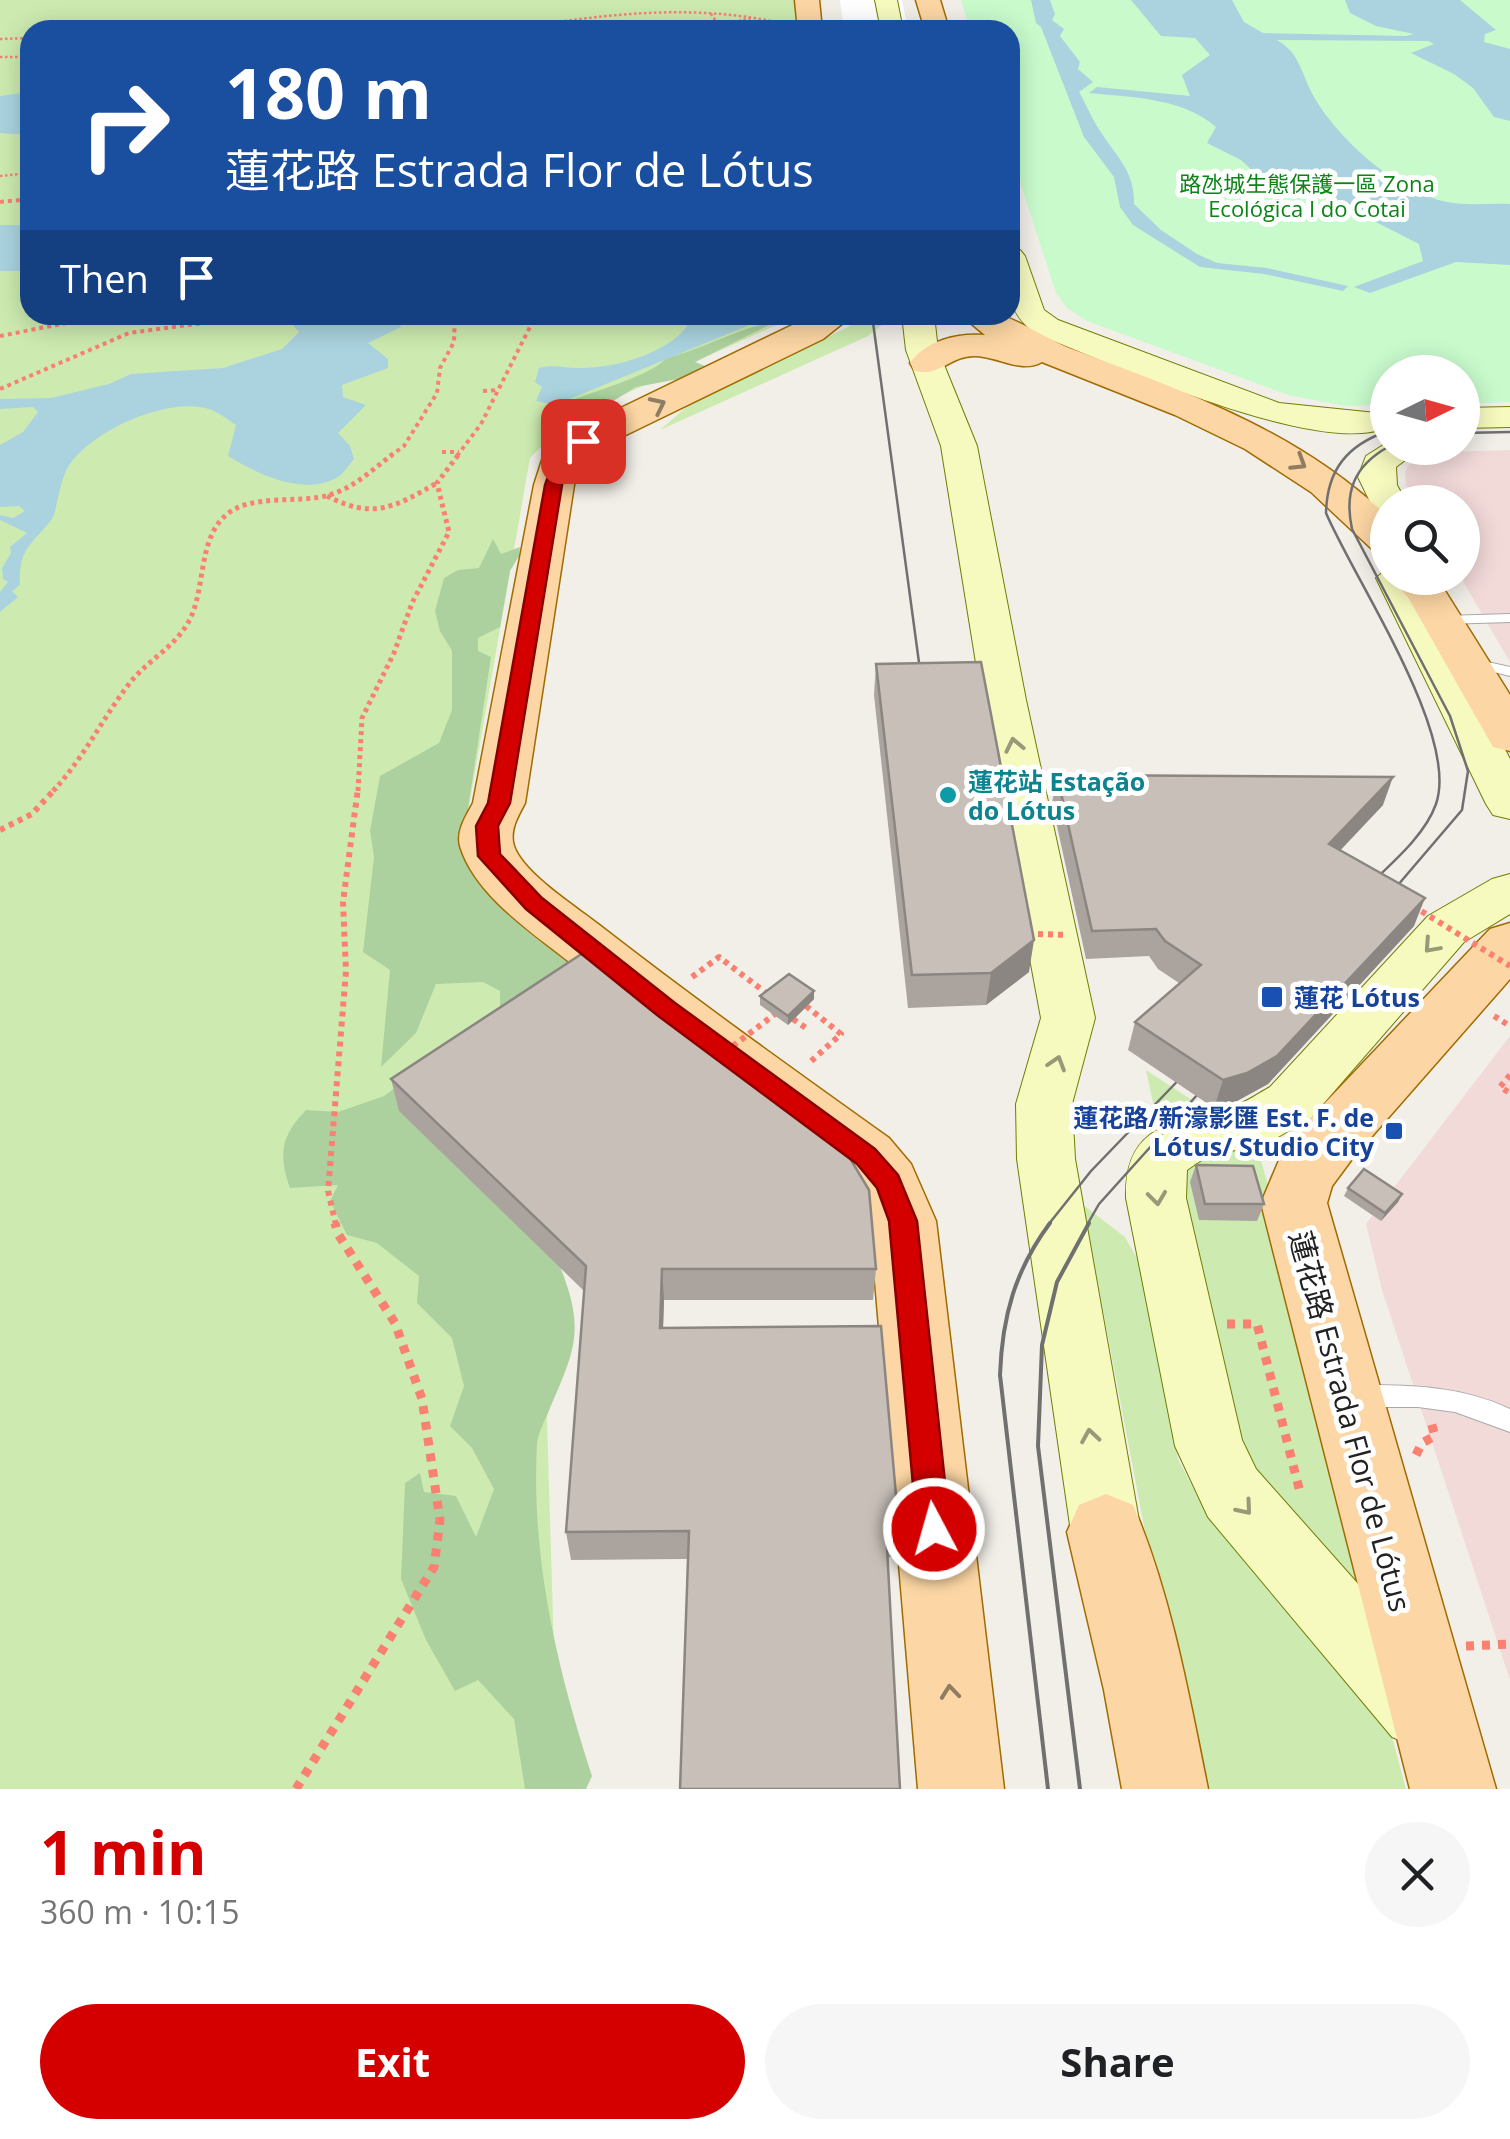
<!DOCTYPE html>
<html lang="en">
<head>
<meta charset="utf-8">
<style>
  body { margin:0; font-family:"Open Sans","Noto Sans SC",sans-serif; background:#f6f6f6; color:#202124; height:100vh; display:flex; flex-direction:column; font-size:38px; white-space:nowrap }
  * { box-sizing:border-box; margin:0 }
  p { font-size:32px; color:#757577 }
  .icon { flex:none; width:55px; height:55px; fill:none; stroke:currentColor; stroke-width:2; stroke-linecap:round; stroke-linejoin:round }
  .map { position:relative; height:1789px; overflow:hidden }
  .sheet { display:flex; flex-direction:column; background:#fff; flex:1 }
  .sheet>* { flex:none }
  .banner { position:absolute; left:20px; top:20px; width:1000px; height:305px; border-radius:30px; box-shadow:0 5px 25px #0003; background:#1a4fa0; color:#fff; overflow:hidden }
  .needle { width:65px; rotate:85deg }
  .controls { position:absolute; left:1370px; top:355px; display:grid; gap:20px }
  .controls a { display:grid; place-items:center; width:110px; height:110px; border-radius:50%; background:#fff; box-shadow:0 5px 25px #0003; font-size:50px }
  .pin { position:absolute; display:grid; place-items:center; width:85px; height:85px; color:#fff; margin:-42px; border-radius:20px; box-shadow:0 5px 15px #0006 }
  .me { position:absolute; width:110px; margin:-55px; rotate:354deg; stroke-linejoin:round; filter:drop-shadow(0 0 8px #0008) }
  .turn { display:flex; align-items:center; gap:35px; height:210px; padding:0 40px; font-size:45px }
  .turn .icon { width:130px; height:130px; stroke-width:2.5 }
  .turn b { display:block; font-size:70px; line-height:85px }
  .then { display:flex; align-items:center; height:95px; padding:0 40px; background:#0003; gap:20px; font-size:38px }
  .round { display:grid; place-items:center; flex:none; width:105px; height:105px; border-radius:52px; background:#f6f6f6 }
  .head { display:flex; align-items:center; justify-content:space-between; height:170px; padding:0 40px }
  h1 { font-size:60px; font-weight:700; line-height:75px; color:#d40000 }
  .action { display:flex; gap:20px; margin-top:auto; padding:20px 40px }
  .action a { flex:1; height:115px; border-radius:60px; background:#d40000; color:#fff; font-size:40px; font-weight:700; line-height:115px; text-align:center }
  .action a+a { background:#f6f6f6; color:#202124 }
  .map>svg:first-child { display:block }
  .commercial { fill:#f2dad9 }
  .grass { fill:#cdebb0 }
  .forest { fill:#add19e }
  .park { fill:#c8facc }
  .water { fill:#aad3df }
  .pier { fill:#fff }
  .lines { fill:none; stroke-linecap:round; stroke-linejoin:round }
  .service-casing { stroke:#a9a9a9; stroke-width:2 }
  .secondary-casing { stroke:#707d05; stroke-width:2 }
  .primary-casing { stroke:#a06b00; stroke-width:3 }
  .path-far4 { stroke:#fa8072; stroke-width:2.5; stroke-dasharray:2.5 2.5; stroke-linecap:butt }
  .path-far3 { stroke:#fa8072; stroke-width:4; stroke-dasharray:4 4; stroke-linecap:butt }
  .path-far2 { stroke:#fa8072; stroke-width:5; stroke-dasharray:4 4; stroke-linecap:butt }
  .path-far1 { stroke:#fa8072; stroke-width:6; stroke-dasharray:5 5; stroke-linecap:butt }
  .path { stroke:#fa8072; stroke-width:9; stroke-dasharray:8 8; stroke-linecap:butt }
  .service { fill:#fff; fill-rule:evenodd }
  .secondary { fill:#f7fabf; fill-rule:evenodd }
  .primary { fill:#fcd6a4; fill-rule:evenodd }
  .tram-far1 { stroke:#707070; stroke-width:2.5 }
  .tram { stroke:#707070; stroke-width:4 }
  .path-bridge { stroke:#fa8072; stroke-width:6; stroke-dasharray:5 5; stroke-linecap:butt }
  .wall { fill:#aba49e }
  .shaded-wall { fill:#8b8681 }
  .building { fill:#c7bfb8; stroke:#8b8681; stroke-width:2.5 }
  .oneway { stroke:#8f7c63 }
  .oneway2 { stroke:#979978 }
  .route { fill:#d40000; stroke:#8a0000; stroke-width:2.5 }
  .culture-dot { fill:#0f9aa8; stroke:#fff; stroke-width:4 }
  .transit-dot { fill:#1a4fb4; stroke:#fff; stroke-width:4 }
  .labels { text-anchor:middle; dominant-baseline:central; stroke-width:10; stroke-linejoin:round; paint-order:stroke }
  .far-park-label { font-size:22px; fill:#0c8416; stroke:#fff }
  .culture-label { font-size:25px; font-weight:bold; fill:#0d838f; stroke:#fff; text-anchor:start }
  .transit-label { font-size:25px; font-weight:bold; fill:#164399; stroke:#fff; text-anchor:start }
  .near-street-label { font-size:30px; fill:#222; stroke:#fff }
</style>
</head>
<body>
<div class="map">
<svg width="1510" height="1789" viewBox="0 0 1510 1789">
  <rect width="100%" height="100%" fill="#f2efe9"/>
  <g class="commercial">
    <path d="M1510 450V662L1461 578 1462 502H1416L1406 485 1405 473 1408 465 1443 452Z"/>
    <path d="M1510 1036V1680L1382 1290 1366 1224Z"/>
  </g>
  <g class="grass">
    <path d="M0 0H795L798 30H30V315H798L568 420 530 458 464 835 487 879 546 1388 557 1750 571 1789H0Z"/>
    <path d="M858 315H894L868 336 660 430 691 403 848 327Z"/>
    <path d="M1146 1070 1256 1142 1393 1640 1275 1516 1221 1417Z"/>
    <path d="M1083 1205 1125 1237 1138 1260 1178 1459 1204 1509 1249 1565 1383 1704 1406 1789H1194Z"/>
  </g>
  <g class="forest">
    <path d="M777 321 695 362 710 368 695 376 636 387 600 409 553 422 552 408C579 395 652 377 666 358 704 349 739 327 777 321Z"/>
    <path d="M493 539 501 554 520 547 519 556 510 571 500 627 478 638V651L491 657 464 835 597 978 561 1269C585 1330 575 1350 550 1408 546 1419 538 1432 537 1444 531 1559 557 1668 592 1776L586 1789H525L514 1719 478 1680 455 1691 426 1640 401 1579 405 1483 420 1473 424 1492 456 1496 476 1537 494 1489 472 1448 450 1426 464 1386 452 1338 417 1303 419 1276 377 1243 347 1235 330 1201 338 1185 290 1188C278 1154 281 1136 306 1110L338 1112 384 1096 500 1010V991L483 982 436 984 416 1033 381 1067 390 970 363 952 374 857 370 831 380 776 439 743 452 710V651L440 631 435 611 444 578 458 570 479 568Z"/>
  </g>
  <path class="park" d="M961 0H1510V402L1463 404 1462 372H1388L1387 405 1345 406 1288 395 1087 321 1067 308 1056 293 1010 151V30H970Z"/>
  <g class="water">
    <path d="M1031 0H1050L1055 14 1052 20 1064 29 1060 36 1080 62 1078 69 1093 82 1079 92C1087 106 1093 121 1102 134 1118 158 1135 173 1134 204L1161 230 1197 254 1217 263 1267 268 1348 286 1343 291 1264 274 1200 267 1133 225 1120 207 1114 177 1084 137 1041 27 1036 23Z"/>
    <path d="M1131 0H1232L1244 22 1263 33 1406 36 1414 34 1376 26 1350 13 1345 0H1460L1496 30 1485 34 1484 42 1510 49V121L1494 117 1473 88 1454 74 1411 53 1434 44 1428 41 1277 40C1301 54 1301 74 1314 97 1339 140 1397 192 1447 202 1467 206 1490 203 1510 204V265L1456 262 1370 293 1354 287 1423 261 1419 244 1317 192 1268 185 1241 160 1207 143 1216 127C1184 98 1130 97 1089 93L1097 87 1190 96 1182 75 1210 55 1195 38 1161 36Z"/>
    <path d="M30 92V135L0 133V96Z"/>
    <rect x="0" y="225" width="30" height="46"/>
    <path d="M260 315H310L312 318 394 315 401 327 368 343 388 359V368L342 385 343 397 366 405 338 433 350 446 354 459C350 464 344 473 338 477 304 497 257 474 228 456L236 425C228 420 218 412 209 409 167 396 85 433 66 471 59 485 56 514 52 519 32 545 18 548 20 585L12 591 18 597 0 612V592L8 582 3 579 2 568 11 553 10 547 27 533 0 520V515L13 518 25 511 19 506 0 507V445L23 432 38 412 33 407 0 409V399L51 398 109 384 131 374 223 368 282 349 299 332 291 323Z"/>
    <path d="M693 315H774L555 405 536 401 542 387 535 382 539 368C552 364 564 368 578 368 614 369 679 352 693 315Z"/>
  </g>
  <path class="pier" d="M840 0H902L908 30H844Z"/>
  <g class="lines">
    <defs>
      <g id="service">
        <path d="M1510 614V622L1444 624 1437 620 1444 616Z"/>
        <path d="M1470 658 1510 667V676L1465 665V659Z"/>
        <path d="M1359 1385C1411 1385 1462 1386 1510 1409V1432L1455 1412 1418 1407H1359L1351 1404 1347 1396 1351 1388Z"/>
      </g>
      <g id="secondary">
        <path d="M875 0H897L903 30H881Z"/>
        <path d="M1010 247 1020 250 1025 256 1044 310 1058 320 1279 403 1386 414 1388 427C1319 459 1109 362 1036 334 1002 309 1010 285 1010 247Z"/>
        <path d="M902 315H934L938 350 977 446 1026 700 1095 1018 1072 1104 1075 1159 1141 1532 1131 1556 1106 1567 1081 1556 1071 1532 1017 1159 1016 1104 1041 1018 982 700 941 446 906 350Z"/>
        <path d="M1510 407V427L1462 428V408Z"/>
        <path d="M1388 442V448H1421L1396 467 1397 485 1406 502H1388V515L1375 512 1358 477 1366 456Z"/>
        <path d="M1388 568V578H1416L1510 759V819L1493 815 1486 804 1376 578Z"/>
        <path d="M1510 874V914L1464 942 1310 1119 1269 1142 1206 1157 1187 1170 1186 1198 1242 1440 1256 1469 1446 1683 1457 1710 1446 1737 1419 1748 1392 1737 1208 1517 1175 1446 1126 1198C1124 1121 1178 1123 1234 1106 1247 1102 1259 1093 1270 1087L1428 916 1492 879Z"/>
      </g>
      <g id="primary">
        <path d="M795 0H819L822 30H798Z"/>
        <path d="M916 0H940L949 30H925Z"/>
        <path d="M813 315H853L823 339 597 449 581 462 574 485 525 803C518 816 509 831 514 846 523 873 575 906 598 924 693 998 791 1068 889 1138L911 1164 936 1221 1004 1789H918L870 1221 860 1196 843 1174C755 1108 667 1042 582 972 541 938 476 899 460 846 456 831 466 816 473 803L534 485 543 457 569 433Z"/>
        <path d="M961 315C973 315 988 312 999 315 1017 319 1049 340 1069 348 1183 391 1298 430 1388 517V554L1373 550 1311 492 1245 449 1175 415 1042 362C1021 374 998 356 974 356 950 356 940 377 915 371L910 363C926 340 958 333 985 335Z"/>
        <path d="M1392 578H1437L1510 695V751L1493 747 1409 599Z"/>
        <path d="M1510 923V979L1352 1159 1332 1186 1327 1203 1496 1789H1410L1261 1203 1280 1158 1307 1122 1490 929Z"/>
        <path d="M1106 1494 1133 1505C1171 1594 1189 1695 1208 1789H1122L1104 1690 1067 1532 1079 1505Z"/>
      </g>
    </defs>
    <use href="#service" class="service-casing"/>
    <use href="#secondary" class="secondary-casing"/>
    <use href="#primary" class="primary-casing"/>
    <g class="path-far4">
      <path d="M719 25 752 18"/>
      <path d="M233 30 380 24 503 30"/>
      <path d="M505 30C600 15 690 2 785 24"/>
      <path d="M696 30 719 25 711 14"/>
      <path d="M0 39 30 38"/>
      <path d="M0 57H30"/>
      <path d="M0 176 30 173"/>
    </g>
    <g class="path-far3">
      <path d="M0 202 30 199"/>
      <path d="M0 336 107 315"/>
      <path d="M0 389 129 333 210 322 223 315"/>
      <path d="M483 391 497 390"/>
      <path d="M442 452H459"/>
      <path d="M390 456 404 446 437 393 440 368 454 342 455 315"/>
      <path d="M457 456 481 424 530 327 523 315"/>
    </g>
    <g class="path-far2">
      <path d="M327 496C373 520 395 507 437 483"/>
      <path d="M53 791C84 758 102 719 129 684 148 659 177 647 191 617 205 586 199 539 225 516 249 493 299 504 329 495 354 488 373 469 393 454"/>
      <path d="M358 791 362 718 394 653 412 603 449 532 437 483 459 454"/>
    </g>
    <g class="path-far1">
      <path d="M0 830 32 814 56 788"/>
      <path d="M692 977 719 957 770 996"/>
      <path d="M806 1006 841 1034 808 1064"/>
      <path d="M1494 1016 1510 1026"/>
      <path d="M793 1019 806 1028"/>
      <path d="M1510 1075 1500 1087 1510 1093"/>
      <path d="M336 1225 328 1191 346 971 343 902 358 788"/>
    </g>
    <g class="path">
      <path d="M1227 1324H1257L1301 1496"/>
      <path d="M1416 1455 1422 1443 1435 1436 1431 1422"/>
      <path d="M1466 1646 1510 1644"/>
      <path d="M296 1789 434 1567 440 1520 422 1399 395 1323 338 1234 335 1223"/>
    </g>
    <use href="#service" class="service"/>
    <use href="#secondary" class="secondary"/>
    <use href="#primary" class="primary"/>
    <g class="tram-far1">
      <path d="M872 315 923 692"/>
      <path d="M1462 433 1510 432"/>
      <path d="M1362 892C1387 867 1424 838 1436 804 1460 735 1355 581 1326 513 1327 470 1347 445 1388 431"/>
      <path d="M1380 906 1462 810 1468 771 1450 716 1352 529C1344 492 1354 466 1388 447"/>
      <path d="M1048 1225 1091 1171 1194 1064"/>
      <path d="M1087 1225 1099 1204 1216 1074"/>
    </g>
    <g class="tram">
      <path d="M1048 1789 1000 1375C1002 1317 1015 1270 1050 1223"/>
      <path d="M1080 1789 1038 1446 1042 1345 1057 1282 1089 1223"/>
    </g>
    <g class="path-bridge">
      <path d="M1413 906 1510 966"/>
      <path d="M1038 934 1067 935"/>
      <path d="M717 1058 779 1011"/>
    </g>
  </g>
  <g class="wall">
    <path d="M876 664 1029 972 986 1005 908 1008 874 695Z"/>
    <path d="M1057 775 1383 805 1340 850 1414 926 1268 1084 1237 1101 1214 1108 1128 1050 1135 1022 1179 983 1158 969 1149 956 1086 959 1052 803Z"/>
    <path d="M760 996 814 999 788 1025 760 1005Z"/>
    <path d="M391 1079 876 1269 873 1300H664L663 1328 899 1529 895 1557 571 1560 566 1532 584 1291 399 1111Z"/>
    <path d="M1196 1165 1264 1204 1257 1221 1199 1220 1190 1182Z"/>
    <path d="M1348 1188 1402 1194 1398 1202 1381 1221 1344 1196Z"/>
  </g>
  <g class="shaded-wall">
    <path d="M1393 777 1383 805 1320 872 1329 844Z"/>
    <path d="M1425 898 1414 926 1268 1084 1237 1101 1214 1108 1223 1080Z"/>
    <path d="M1034 940 1029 972 986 1005 991 973Z"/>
    <path d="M814 991V999L788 1025V1016Z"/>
    <path d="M1402 1194 1398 1202 1381 1221 1385 1213Z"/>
    <path d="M662 1269 664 1300 662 1359 660 1328Z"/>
  </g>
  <g class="building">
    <path d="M981 662 1034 940 991 973 912 975 876 664Z"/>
    <path d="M1057 775 1393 777 1329 844 1425 898 1277 1056 1247 1073 1223 1080 1135 1022 1201 965 1165 941 1156 929 1092 931Z"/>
    <path d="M586 951 842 1145 869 1190 876 1269H662L660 1328 881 1326 899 1529H886L900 1789H680L689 1531 566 1532 586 1266 391 1079Z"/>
    <path d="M789 974 814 991 788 1016 760 996Z"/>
    <path d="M1196 1165 1253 1166 1264 1204H1205Z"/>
    <path d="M1364 1169 1402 1194 1385 1213 1348 1188Z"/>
  </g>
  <defs><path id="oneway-chevron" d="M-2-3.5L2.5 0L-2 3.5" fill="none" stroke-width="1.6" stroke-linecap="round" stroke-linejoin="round" transform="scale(2.5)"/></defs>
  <g class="oneway">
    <use href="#oneway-chevron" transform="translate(658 405) rotate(-26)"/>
    <use href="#oneway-chevron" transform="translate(1299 463) rotate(32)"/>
    <use href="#oneway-chevron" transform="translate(950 1692) rotate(-96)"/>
  </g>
  <g class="oneway2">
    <use href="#oneway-chevron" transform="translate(1014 745) rotate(-102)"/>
    <use href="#oneway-chevron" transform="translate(1431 946) rotate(132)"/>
    <use href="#oneway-chevron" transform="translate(1057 1063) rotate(-73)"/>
    <use href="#oneway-chevron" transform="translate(1157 1198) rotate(83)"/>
    <use href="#oneway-chevron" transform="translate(1090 1436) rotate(-99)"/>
    <use href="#oneway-chevron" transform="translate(1245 1508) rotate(50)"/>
  </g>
  <path class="route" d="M577 437 591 441 570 459 562 485 510 803 498 826 500 854 542 898 675 1003 875 1149 898 1175 917 1221 950 1529 945 1540 934 1545 922 1540 917 1529 889 1221 877 1188 857 1164 657 1015 526 909 478 856 476 826 488 803 545 485 555 457Z"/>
  <circle class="culture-dot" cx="948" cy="795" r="10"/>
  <g class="transit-dot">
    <rect x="1260" y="985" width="24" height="24" rx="5"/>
    <rect x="1384" y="1121" width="20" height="20" rx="5"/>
  </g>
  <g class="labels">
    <g class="far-park-label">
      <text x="1307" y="183">路氹城生態保護一區 Zona<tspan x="1307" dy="25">Ecológica I do Cotai</tspan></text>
    </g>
    <g class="culture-label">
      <text x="968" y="781">蓮花站 Estação<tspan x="968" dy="29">do Lótus</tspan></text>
    </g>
    <g class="transit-label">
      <text x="1294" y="997">蓮花 Lótus</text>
      <text x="1374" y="1117" text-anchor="end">蓮花路/新濠影匯 Est. F. de<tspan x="1374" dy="29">Lótus/ Studio City</tspan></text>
    </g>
    <g class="near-street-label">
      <text transform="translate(1351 1421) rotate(75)">蓮花路 Estrada Flor de Lótus</text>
    </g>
  </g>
</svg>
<div class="controls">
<a><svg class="needle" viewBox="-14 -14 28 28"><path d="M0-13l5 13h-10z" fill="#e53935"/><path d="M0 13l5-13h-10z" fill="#757577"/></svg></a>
<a><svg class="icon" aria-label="search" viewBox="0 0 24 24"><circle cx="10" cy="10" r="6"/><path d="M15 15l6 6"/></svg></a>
</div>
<div class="pin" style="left:583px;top:441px;background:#d93025"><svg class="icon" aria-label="arrive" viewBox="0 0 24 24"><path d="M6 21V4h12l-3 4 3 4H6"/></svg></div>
<svg class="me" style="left:934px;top:1529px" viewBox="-20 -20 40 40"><circle r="17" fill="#d40000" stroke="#fff" stroke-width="3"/><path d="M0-11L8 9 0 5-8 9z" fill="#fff"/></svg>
<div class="banner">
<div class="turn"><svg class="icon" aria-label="right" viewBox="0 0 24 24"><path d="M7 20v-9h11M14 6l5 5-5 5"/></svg><div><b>180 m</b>蓮花路 Estrada Flor de Lótus</div></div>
<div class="then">Then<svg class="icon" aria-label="arrive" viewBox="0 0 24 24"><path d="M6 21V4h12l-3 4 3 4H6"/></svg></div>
</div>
</div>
<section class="sheet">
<div class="head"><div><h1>1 min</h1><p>360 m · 10:15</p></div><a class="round"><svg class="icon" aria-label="close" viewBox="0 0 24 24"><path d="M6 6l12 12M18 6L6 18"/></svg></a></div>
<div class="action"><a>Exit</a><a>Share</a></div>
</section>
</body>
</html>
